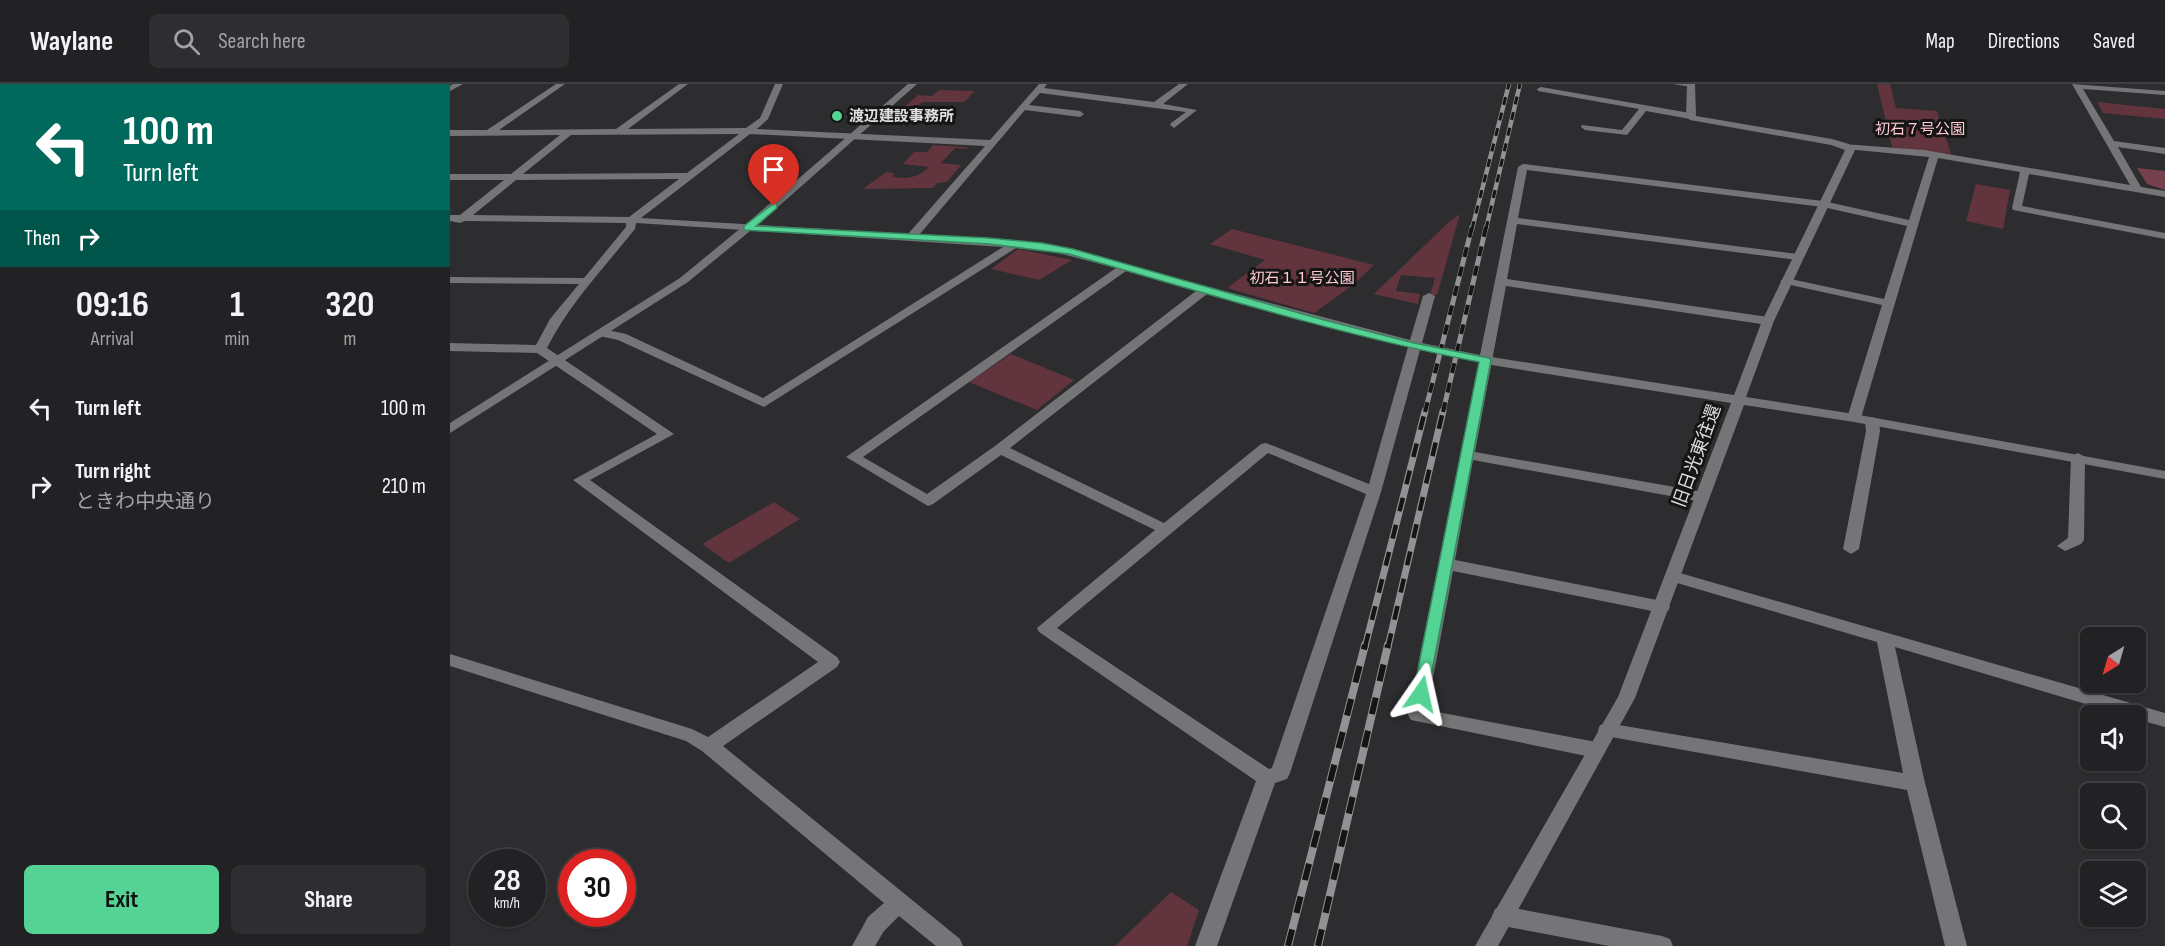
<!DOCTYPE html>
<html lang="en">
<head>
<meta charset="utf-8">
<style>
  body { margin:0; font-family:"Sofia Sans Condensed","Noto Sans JP",sans-serif; background:#2e2e30; color:#f1f3f6; height:100vh; display:flex; flex-direction:column; font-size:22px; white-space:nowrap }
  * { box-sizing:border-box; margin:0 }
  p { font-size:20px; color:#a2a3a6 }
  .icon { flex:none; width:33px; height:33px; fill:none; stroke:currentColor; stroke-width:2; stroke-linecap:round; stroke-linejoin:round }
  .map { position:relative; flex:1; overflow:hidden }
  .drawer { display:flex; flex-direction:column; background:#222123; width:450px }
  .drawer>* { flex:none }
  .banner { background:#00695c; color:#fff; overflow:hidden }
  .needle { width:39px; rotate:217deg }
  .buttons { position:absolute; left:1630px; top:543px; display:grid; gap:12px }
  .buttons a { display:grid; place-items:center; width:66px; height:66px; border-radius:9px; background:#222123; box-shadow:0 2px 4px #0004,0 0 0 2px #3f3e41; font-size:30px }
  .speed { position:absolute; left:18px; top:765px; display:flex; gap:12px; font-size:30px; font-weight:700; text-align:center }
  .speed>* { display:grid; place-content:center; width:78px; height:78px; border-radius:50%; background:#222123; box-shadow:0 2px 4px #0004,0 0 0 2px #3f3e41; line-height:1 }
  .speed small { font-size:15px; font-weight:400 }
  .speed .limit { border:9px solid #d22; background:#fff; color:#111 }
  .pin { position:absolute; display:grid; place-items:center; width:51px; height:51px; color:#fff; margin:-62px -26px; border-radius:50% 50% 50% 0; rotate:-45deg; box-shadow:0 0 6px #0007 }
  .pin .icon { rotate:45deg }
  .me { position:absolute; width:66px; margin:-33px; rotate:11deg; stroke-linejoin:round; filter:drop-shadow(0 0 4px #0008) }
  .turn { display:flex; align-items:center; gap:21px; height:126px; padding:0 24px; font-size:27px }
  .turn .icon { width:78px; height:78px; stroke-width:2.5 }
  .turn b { display:block; font-size:42px; line-height:51px }
  .then { display:flex; align-items:center; height:57px; padding:0 24px; background:#0003; gap:12px; font-size:22px }
  .eta { display:flex; justify-content:space-evenly; align-items:center; height:102px; text-align:center }
  .eta b { font-size:36px; font-weight:700; line-height:42px }
  .button { display:flex; gap:12px; margin-top:auto; padding:12px 24px }
  .button a { flex:1; height:69px; border-radius:9px; background:#55d395; color:#111; font-size:24px; font-weight:700; line-height:69px; text-align:center }
  .button a+a { background:#2e2e30; color:#f1f3f6 }
  ul { padding:0; list-style:none }
  li { display:flex; align-items:center; gap:18px; height:78px; padding:0 24px }
  li div { flex:1 }
  li b { display:block; font-size:22px }
  li em { font-style:normal }
  header { display:flex; align-items:center; gap:36px; box-sizing:border-box; height:84px; padding:0 30px; background:#222123; border-bottom:2px solid #3f3e41 }
  header strong { font-size:28px }
  nav { display:flex; gap:33px; margin-inline-start:auto; font-size:21px }
  .search { width:420px; height:54px; background:#2e2e30; display:flex; align-items:center; gap:15px; box-sizing:border-box; padding:0 21px; border-radius:9px; color:#a2a3a6; font-size:22px }
  main { display:flex; flex:1; min-height:0 }
  .map>svg:first-child { display:block }
  .green { fill:#62343e }
  .forest { fill:#74414c }
  .lines { fill:none; stroke-linecap:round; stroke-linejoin:round }
  .minor { fill:#757477; fill-rule:evenodd }
  .tertiary { fill:#757477; fill-rule:evenodd }
  .rail-far3-casing { stroke:#929193; stroke-width:4.5 }
  .rail-far2-casing { stroke:#929193; stroke-width:5 }
  .rail-far1-casing { stroke:#929193; stroke-width:7 }
  .rail-casing { stroke:#929193; stroke-width:8 }
  .rail-far3 { stroke:#151516; stroke-width:3; stroke-dasharray:8; stroke-linecap:butt }
  .rail-far2 { stroke:#151516; stroke-width:4; stroke-dasharray:10; stroke-linecap:butt }
  .rail-far1 { stroke:#151516; stroke-width:4.5; stroke-dasharray:14; stroke-linecap:butt }
  .rail { stroke:#151516; stroke-width:6; stroke-dasharray:17; stroke-linecap:butt }
  .route { fill:#55d395; stroke:#378961; stroke-width:1.5 }
  .poi-dot { fill:#55d395; stroke:#151516; stroke-width:2 }
  .labels { text-anchor:middle; dominant-baseline:central; stroke-width:6; stroke-linejoin:round; paint-order:stroke }
  .far-poi-label { font-size:15px; font-weight:bold; fill:#dfdee0; stroke:#151516; text-anchor:start }
  .far-park-label { font-size:15px; fill:#ffcad3; stroke:#151516 }
  .street-label { font-size:18px; fill:#dfdee0; stroke:#151516 }
</style>
</head>
<body>
<header>
<strong>Waylane</strong>
<div class="search"><svg class="icon" aria-label="search" viewBox="0 0 24 24"><circle cx="10" cy="10" r="6"/><path d="M15 15l6 6"/></svg>Search here</div>
<nav><a>Map</a><a>Directions</a><a>Saved</a></nav>
</header>
<main>
<section class="drawer">
<div class="banner">
<div class="turn"><svg class="icon" aria-label="left" viewBox="0 0 24 24"><path d="M17 20v-9H6M10 6l-5 5 5 5"/></svg><div><b>100 m</b>Turn left</div></div>
<div class="then">Then<svg class="icon" aria-label="right" viewBox="0 0 24 24"><path d="M7 20v-9h11M14 6l5 5-5 5"/></svg></div>
</div>
<div class="eta">
<div><b>09:16</b><p>Arrival</p></div>
<div><b>1</b><p>min</p></div>
<div><b>320</b><p>m</p></div>
</div>
<ul>
<li><svg class="icon" aria-label="left" viewBox="0 0 24 24"><path d="M17 20v-9H6M10 6l-5 5 5 5"/></svg><div><b>Turn left</b></div><em>100 m</em></li>
<li><svg class="icon" aria-label="right" viewBox="0 0 24 24"><path d="M7 20v-9h11M14 6l5 5-5 5"/></svg><div><b>Turn right</b><p>ときわ中央通り</p></div><em>210 m</em></li>
</ul>
<div class="button"><a>Exit</a><a>Share</a></div>
</section>
<div class="map">
<svg width="1715" height="862" viewBox="0 0 1715 862">
  <rect width="100%" height="100%" fill="#2d2c2f"/>
  <g class="green">
    <path d="M1427 0H1440L1446 24 1487 27 1501 70 1442 63Z"/>
    <path d="M489 6 525 7 514 18H472L461 28 450 27 468 11 482 12Z"/>
    <path d="M1647 18 1715 25V35L1653 29Z"/>
    <path d="M471 29 502 30 491 41 455 39 463 37Z"/>
    <path d="M483 61 516 63 519 65 505 64 491 79 511 81 497 98 487 99 483 104 413 105 436 88 445 89 442 93C457 95 468 94 479 83L453 80 464 68H477Z"/>
    <path d="M1526 100 1560 106 1553 145 1516 137Z"/>
    <path d="M1010 130 987 211H980L985 194 951 191 946 207 970 210 968 220 924 210 999 138Z"/>
    <path d="M782 145 924 181 903 201 864 229 777 204 815 176 760 160Z"/>
    <path d="M568 165 622 176 589 196 541 185Z"/>
    <path d="M561 270 624 296 587 326 519 298Z"/>
    <path d="M324 418 350 435 279 479 252 460Z"/>
    <path d="M721 808 749 826 737 862H665Z"/>
  </g>
  <path class="forest" d="M1687 84 1715 87V106L1697 100Z"/>
  <g class="lines">
    <g class="minor">
      <path d="M3 0H13L0 7V2Z"/>
      <path d="M106 0H115L49 46 166 45 229 0H238L178 45 296 44 310 34 325 0H333L318 35 307 45 540 56 589 0H597L594 4 704 18 729 0H738L713 20 747 26 724 44 720 41 721 39 736 28 590 9 579 21 630 27 634 30 630 33 575 26 469 151 593 159 960 256 973 212 979 209 985 212 972 259 1030 271 1068 83 1073 80 1373 117 1459 136 1479 73 1396 65 1393 64V60L1474 66 1680 101 1622 0 1715 7V11L1633 5 1664 57 1715 64V70L1668 63 1691 103 1715 107V113L1579 90 1572 122 1715 149V155L1563 126 1562 124 1570 88 1488 74 1411 334 1404 338 1397 334 1432 221 1336 200 1330 197 1336 194 1434 215 1457 142 1373 123 1077 86 1068 134 1347 170 1352 173 1347 176 1067 140 1057 195 1318 233 1324 237 1318 241 1056 202 1025 368 1253 408 1260 413 1253 418 1023 376 1005 476 1212 517 1218 519 1220 523 1218 527 1212 529 1003 487 977 626 1146 658 1153 661 1155 666 1153 671 1146 674 961 636 958 631 1029 278 970 266 931 408 840 689 837 695 825 699 767 862H745L806 697 589 548 587 544 705 446 551 371 483 420 478 422 396 373 666 184 593 165 566 164 314 323 168 256 149 252 147 249 153 245 176 250 313 314 553 163 186 139 185 145C154 184 119 220 97 264L224 350 140 396 387 573 390 578 387 583 273 662 510 855 513 862H486L449 832 434 847 425 862H402L418 833 434 819 252 667 236 657 0 582V570L242 645 258 653 368 578 123 396 207 350 87 269 0 267V259L86 261 100 235 129 200 0 199V193L134 194 176 143V139L15 137 10 139 0 137V131H10L54 96H0V90H61L110 51 0 52V46H37ZM289 50 237 89 73 90 121 51ZM300 50 535 62 458 150 191 134ZM229 95 179 133 23 131 66 96ZM676 187 746 207 545 362 477 410 413 373ZM757 210 958 263 919 400 816 359 811 360 714 439 560 364ZM818 369 916 410 822 684 819 685 607 544Z"/>
      <path d="M1223 0H1244L1245 1 1241 3Z"/>
      <path d="M1091 3 1240 29 1244 32 1240 35 1196 27 1177 51 1135 46 1131 43 1132 41 1172 46 1189 25 1088 7 1087 5Z"/>
      <path d="M1422 333 1429 337 1430 347 1409 465 1401 470 1393 465 1416 347 1415 337Z"/>
      <path d="M1628 369 1635 373 1634 456 1631 460 1615 467 1607 462 1618 454 1621 373Z"/>
      <path d="M1223 487 1715 629V643L1686 635V632H1676L1445 563 1475 699 1517 862H1495L1457 706 1150 651 1148 646 1150 641 1157 639 1453 689 1427 558 1217 496 1215 492 1217 488Z"/>
      <path d="M1053 822 1212 852 1220 855 1223 862H1159L1053 842 1045 839 1042 832 1045 825Z"/>
    </g>
    <g class="tertiary">
      <path d="M458 0H467L311 138 238 198 0 349V339L230 194 303 134Z"/>
      <path d="M1237 0H1245L1246 32 1382 55 1399 60 1405 66 1324 237 1296 313 1404 330 1715 387V395L1404 338 1294 321 1185 614 1048 862H1025L1168 613 1281 319 1035 280 1029 276 1035 272 1284 311 1312 237 1395 66 1381 61 1240 36 1236 32Z"/>
    </g>
    <defs>
      <g id="rail-far3">
        <path d="M1022 145 1059 0"/>
        <path d="M1036 145 1070 0"/>
      </g>
      <g id="rail-far2">
        <path d="M975 328 1022 143"/>
        <path d="M993 328 1036 143"/>
      </g>
      <g id="rail-far1">
        <path d="M915 563 975 327"/>
        <path d="M938 563 993 327"/>
      </g>
      <g id="rail">
        <path d="M838 862 915 561"/>
        <path d="M868 862 938 561"/>
      </g>
    </defs>
    <use href="#rail-far3" class="rail-far3-casing"/>
    <use href="#rail-far2" class="rail-far2-casing"/>
    <use href="#rail-far1" class="rail-far1-casing"/>
    <use href="#rail" class="rail-casing"/>
    <use href="#rail-far3" class="rail-far3"/>
    <use href="#rail-far2" class="rail-far2"/>
    <use href="#rail-far1" class="rail-far1"/>
    <use href="#rail" class="rail"/>
  </g>
  <path class="route" d="M324 119 327 120V124L306 142 539 154 592 159 623 165 874 236 964 259 1039 274 1041 276 977 614 971 616 966 614 963 610 1029 278C890 251 755 209 619 170L539 160 294 146V142Z"/>
  <circle class="poi-dot" cx="387" cy="32" r="6"/>
  <g class="labels">
    <g class="far-poi-label">
      <text x="399" y="32">渡辺建設事務所</text>
    </g>
    <g class="far-park-label">
      <text x="1470" y="45">初石７号公園</text>
      <text x="852" y="194">初石１１号公園</text>
    </g>
    <g class="street-label">
      <text transform="translate(1247 372) rotate(-70)">旧日光東往還</text>
    </g>
  </g>
</svg>
<div class="buttons">
<a><svg class="needle" viewBox="-14 -14 28 28"><path d="M0-13l5 13h-10z" fill="#e53935"/><path d="M0 13l5-13h-10z" fill="#a2a3a6"/></svg></a>
<a><svg class="icon" aria-label="sound" viewBox="0 0 24 24"><path d="M4 9h4l5-4v14l-5-4H4zM17 9q2 3 0 6"/></svg></a>
<a><svg class="icon" aria-label="search" viewBox="0 0 24 24"><circle cx="10" cy="10" r="6"/><path d="M15 15l6 6"/></svg></a>
<a><svg class="icon" aria-label="layers" viewBox="0 0 24 24"><path d="M12 4l9 5-9 5-9-5zM3 14l9 5 9-5"/></svg></a>
</div>
<div class="speed"><div>28<small>km/h</small></div><div class="limit">30</div></div>
<div class="pin" style="left:324px;top:122px;background:#d93025"><svg class="icon" aria-label="arrive" viewBox="0 0 24 24"><path d="M6 21V4h12l-3 4 3 4H6"/></svg></div>
<svg class="me" style="left:971px;top:610px" viewBox="-20 -20 40 40"><path d="M0-17L14 15 0 8-14 15z" fill="#55d395" stroke="#fff" stroke-width="4"/></svg>
</div>
</main>
</body>
</html>
